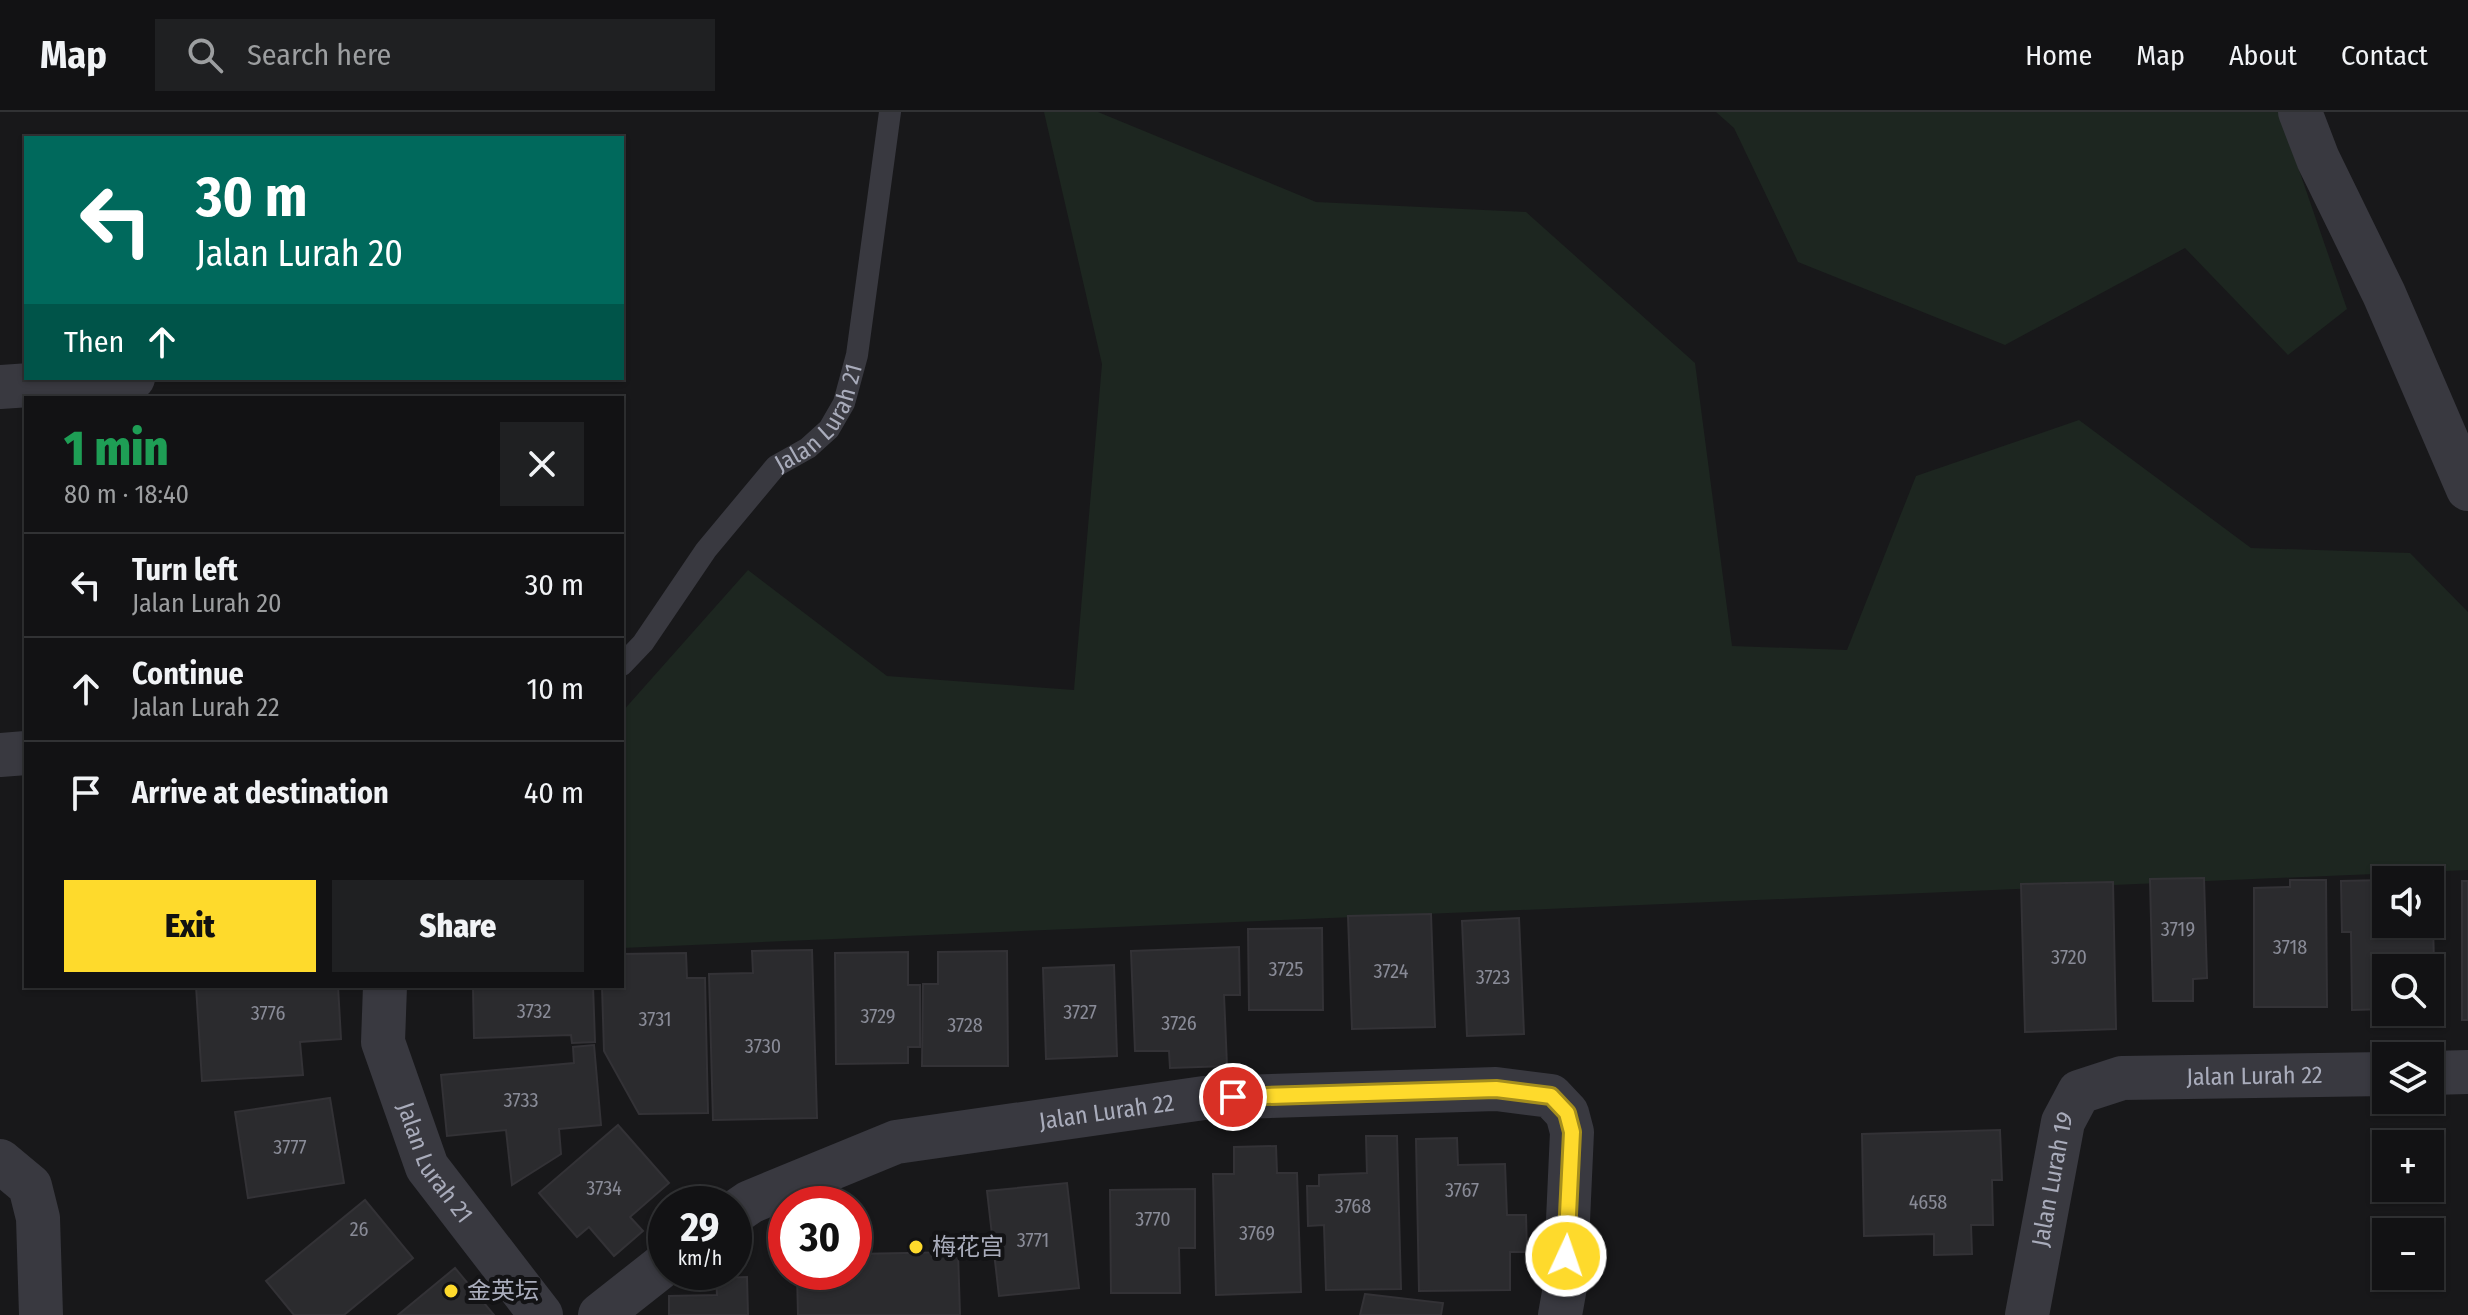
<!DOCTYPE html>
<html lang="en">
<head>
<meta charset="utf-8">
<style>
  body { margin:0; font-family:"Fira Sans Condensed","Noto Sans SC",sans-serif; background:#1f2022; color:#f1f3f6; height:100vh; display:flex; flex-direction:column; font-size:30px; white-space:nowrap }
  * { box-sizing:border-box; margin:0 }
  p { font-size:26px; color:#9c9ea0 }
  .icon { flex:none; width:44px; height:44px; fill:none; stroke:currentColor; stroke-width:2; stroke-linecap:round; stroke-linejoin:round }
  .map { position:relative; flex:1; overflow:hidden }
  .drawer { position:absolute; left:24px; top:284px; width:600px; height:592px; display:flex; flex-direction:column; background:#121214; border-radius:0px; box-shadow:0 2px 6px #0004,0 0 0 2px #313234 }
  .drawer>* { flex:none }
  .guide { position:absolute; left:24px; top:24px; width:600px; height:244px; border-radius:0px; box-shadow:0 2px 6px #0004,0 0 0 2px #313234; background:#00695c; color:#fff; overflow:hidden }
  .buttons { position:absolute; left:2372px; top:754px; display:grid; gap:16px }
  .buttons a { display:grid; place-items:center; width:72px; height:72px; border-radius:0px; background:#121214; box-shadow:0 2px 6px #0004,0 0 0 2px #313234; font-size:40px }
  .speed { position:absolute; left:648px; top:1074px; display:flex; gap:16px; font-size:40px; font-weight:700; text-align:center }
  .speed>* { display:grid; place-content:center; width:104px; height:104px; border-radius:50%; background:#121214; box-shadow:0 2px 6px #0004,0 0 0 2px #313234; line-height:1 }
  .speed small { font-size:20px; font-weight:400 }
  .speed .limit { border:12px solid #d22; background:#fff; color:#111 }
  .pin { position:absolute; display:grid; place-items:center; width:68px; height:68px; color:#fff; margin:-34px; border:4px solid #fff; border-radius:50%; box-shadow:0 2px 8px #0007 }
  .me { position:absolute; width:88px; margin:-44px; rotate:3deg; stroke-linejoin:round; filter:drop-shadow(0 0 6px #0008) }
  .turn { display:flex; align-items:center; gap:28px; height:168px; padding:0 40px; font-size:36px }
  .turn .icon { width:104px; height:104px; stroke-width:2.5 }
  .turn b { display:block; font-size:56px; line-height:68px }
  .then { display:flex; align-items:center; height:76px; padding:0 40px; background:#0003; gap:16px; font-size:30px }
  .round { display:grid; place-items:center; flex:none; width:84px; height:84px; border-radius:0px; background:#1f2022 }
  .head { display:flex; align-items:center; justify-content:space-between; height:136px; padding:0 40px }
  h1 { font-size:48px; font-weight:800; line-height:60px; color:#1e9e55 }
  .action { display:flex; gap:16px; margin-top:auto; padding:16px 40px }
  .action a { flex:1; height:92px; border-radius:0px; background:#feda2c; color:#111; font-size:32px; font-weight:800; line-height:92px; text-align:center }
  .action a+a { background:#1f2022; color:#f1f3f6 }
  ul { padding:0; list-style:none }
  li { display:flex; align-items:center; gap:24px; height:104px; padding:0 40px; border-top:2px solid #313234 }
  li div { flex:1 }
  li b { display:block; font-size:30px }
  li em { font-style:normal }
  header { display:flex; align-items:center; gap:48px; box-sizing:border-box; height:112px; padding:0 40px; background:#121214; border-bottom:2px solid #313234 }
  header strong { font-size:38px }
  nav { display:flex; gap:44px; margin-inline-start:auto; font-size:28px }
  .search { width:560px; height:72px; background:#1f2022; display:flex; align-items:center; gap:20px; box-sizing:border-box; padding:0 28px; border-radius:0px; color:#9c9ea0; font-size:30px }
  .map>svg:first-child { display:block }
  .green { fill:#1d2620 }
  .building { fill:#2b2b2e; stroke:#333236; stroke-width:2; fill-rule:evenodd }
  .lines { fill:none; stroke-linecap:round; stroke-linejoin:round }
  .service { stroke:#393940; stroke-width:22 }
  .minor { stroke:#393940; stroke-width:44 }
  .route-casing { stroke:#a58e1d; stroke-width:20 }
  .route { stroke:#feda2c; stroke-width:14 }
  .poi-dot { fill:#feda2c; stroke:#131315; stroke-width:3 }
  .labels { text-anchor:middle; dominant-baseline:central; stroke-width:8; stroke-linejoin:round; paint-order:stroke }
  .number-label { font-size:20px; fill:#898b97 }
  .street-label { font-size:24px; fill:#a9acbb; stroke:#131315 }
  .poi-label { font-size:24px; fill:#a9acbb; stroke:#131315; text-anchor:start }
</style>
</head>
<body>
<header>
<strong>Map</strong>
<div class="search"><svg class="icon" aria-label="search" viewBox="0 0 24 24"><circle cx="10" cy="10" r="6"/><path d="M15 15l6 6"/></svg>Search here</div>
<nav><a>Home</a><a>Map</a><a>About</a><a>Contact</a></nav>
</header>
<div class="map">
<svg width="2468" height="1203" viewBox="0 0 2468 1203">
  <rect width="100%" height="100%" fill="#18181a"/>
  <g class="green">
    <path d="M1044 0H1098L1316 90 1526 100 1695 251 1732 534 1847 538 1916 364 2079 308 2251 436 2410 441 2468 500V758L622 836V600L748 458 887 564 1074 578 1102 252Z"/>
    <path d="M1716 0H2279L2347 197 2288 243 2185 136 2005 233 1798 150 1734 16Z"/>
  </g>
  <g class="building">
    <path d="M2204 766 2207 866 2193 867V889H2153L2150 767Z"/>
    <path d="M2432 767 2435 896H2430V856H2386V897L2352 898 2351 820H2342L2341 769ZM2386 768H2430V812H2386Z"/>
    <path d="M2290 768H2326L2327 895H2254V776L2290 775Z"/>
    <rect x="2462" y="769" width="6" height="139"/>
    <path d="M2113 770 2116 917 2025 920 2021 772Z"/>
    <path d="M1431 802 1435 915 1352 917 1348 804Z"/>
    <path d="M1519 806 1524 922 1467 924 1462 809Z"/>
    <path d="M1322 816 1323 898H1249L1248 817Z"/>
    <path d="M1239 835 1240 883H1224L1227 954 1170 956 1169 939H1135L1131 839Z"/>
    <path d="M812 838 817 1006 713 1008 709 862 753 861 752 839Z"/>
    <path d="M1007 839 1008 954H922L923 872H938V840Z"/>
    <path d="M908 840V873H920V935H908V951L836 952 835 841Z"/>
    <path d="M686 841 687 866H705L708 1001 639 1002 604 939 602 874H622V842Z"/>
    <path d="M1114 853 1117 944 1046 947 1043 856Z"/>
    <path d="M196 874H338L341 927 300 930 303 963 202 969Z"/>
    <path d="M473 874H593L595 930 572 931 571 923 474 926Z"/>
    <path d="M594 933 601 1013 559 1017 561 1042 512 1073 506 1018 447 1024 441 963 574 951 573 935Z"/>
    <path d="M330 986 344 1071 248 1086 235 1000Z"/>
    <path d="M618 1013 669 1071 630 1105 643 1119 614 1144 589 1115 577 1125 539 1081Z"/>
    <path d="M2000 1018 2002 1068H1992L1993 1113H1971L1972 1142 1934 1143V1122L1864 1124 1862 1022Z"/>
    <path d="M1366 1024H1397L1401 1177 1326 1178 1324 1113 1308 1114 1307 1074H1319V1063L1367 1061Z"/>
    <path d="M1457 1026 1458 1053 1505 1052 1507 1103H1526L1527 1140H1510V1178L1419 1179 1416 1027Z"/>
    <path d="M1276 1034 1277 1061H1297L1301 1180 1216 1183 1213 1062H1234V1035Z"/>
    <path d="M1067 1071 1079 1176 999 1184 987 1079Z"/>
    <path d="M1195 1077V1136H1179L1180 1181H1111L1110 1078Z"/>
    <path d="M365 1088 413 1146 344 1203H294L266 1169Z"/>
    <path d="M958 1140 960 1203H798L797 1160H854V1142Z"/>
    <path d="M455 1156 494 1203H398Z"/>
    <path d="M747 1165 748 1203H669V1184L717 1183 716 1166Z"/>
    <path d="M1365 1182 1443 1191 1441 1203H1360Z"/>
  </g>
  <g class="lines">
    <path class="service" id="s1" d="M622 553 643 531 706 438 776 354 808 336 829 317 844 291 857 243 890 0"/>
    <g class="minor">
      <path d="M2300 0 2318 47 2384 182 2468 377"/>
      <path d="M0 275 133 266"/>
      <path d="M0 643 26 641"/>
      <path id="s2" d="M385 874 383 930 427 1055 541 1203"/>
      <path d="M2430 961 2468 960"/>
      <path d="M0 1049 30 1074 38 1106 41 1203"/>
      <path id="s3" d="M734 1101 750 1090 896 1030 1204 986 1496 977 1551 984 1567 1001 1572 1020 1565 1175 1560 1203"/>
      <path d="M600 1203 666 1151"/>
      <path id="s4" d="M2027 1203 2063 1010 2079 980 2122 966 2386 962"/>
    </g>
  </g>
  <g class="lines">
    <defs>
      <path id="route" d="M1233 985 1496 977 1551 984 1567 1001 1572 1020 1566 1144"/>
    </defs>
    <use href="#route" class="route-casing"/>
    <use href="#route" class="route"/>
  </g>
  <g class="poi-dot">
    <circle cx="916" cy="1135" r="8"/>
    <circle cx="451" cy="1179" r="8"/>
  </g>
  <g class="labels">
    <g class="number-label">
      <text x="2178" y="817">3719</text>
      <text x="2290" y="835">3718</text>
      <text x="2069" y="845">3720</text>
      <text x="1286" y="857">3725</text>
      <text x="1391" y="859">3724</text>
      <text x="1493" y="865">3723</text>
      <text x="534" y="899">3732</text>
      <text x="1080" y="900">3727</text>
      <text x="268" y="901">3776</text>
      <text x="878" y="904">3729</text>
      <text x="655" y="907">3731</text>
      <text x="1179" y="911">3726</text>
      <text x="965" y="913">3728</text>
      <text x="763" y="934">3730</text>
      <text x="521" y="988">3733</text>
      <text x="290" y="1035">3777</text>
      <text x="604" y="1076">3734</text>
      <text x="1462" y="1078">3767</text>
      <text x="1928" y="1090">4658</text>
      <text x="1353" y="1094">3768</text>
      <text x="1153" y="1107">3770</text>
      <text x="359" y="1117">26</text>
      <text x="1257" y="1121">3769</text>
      <text x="1033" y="1128">3771</text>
    </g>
    <g class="street-label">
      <text stroke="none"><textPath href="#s1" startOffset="320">Jalan Lurah 21</textPath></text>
      <text stroke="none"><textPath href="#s4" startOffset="408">Jalan Lurah 22</textPath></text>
      <text stroke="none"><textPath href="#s3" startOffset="390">Jalan Lurah 22</textPath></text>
      <text stroke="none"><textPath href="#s2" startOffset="188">Jalan Lurah 21</textPath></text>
      <text stroke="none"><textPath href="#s4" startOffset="138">Jalan Lurah 19</textPath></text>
    </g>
    <g class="poi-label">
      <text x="932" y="1135">梅花宫</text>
      <text x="467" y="1179">金英坛</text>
    </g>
  </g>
</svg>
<div class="buttons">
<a><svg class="icon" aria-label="sound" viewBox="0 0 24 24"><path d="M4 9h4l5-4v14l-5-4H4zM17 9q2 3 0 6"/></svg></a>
<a><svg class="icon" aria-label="search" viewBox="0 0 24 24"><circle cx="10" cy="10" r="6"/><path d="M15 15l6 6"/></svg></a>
<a><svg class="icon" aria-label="layers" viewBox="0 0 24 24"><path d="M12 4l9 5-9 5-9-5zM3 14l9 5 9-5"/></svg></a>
<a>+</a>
<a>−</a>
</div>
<div class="speed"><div>29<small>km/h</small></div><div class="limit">30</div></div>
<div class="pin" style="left:1233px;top:985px;background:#d93025"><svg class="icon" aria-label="arrive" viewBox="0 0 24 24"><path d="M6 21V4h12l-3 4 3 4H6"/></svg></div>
<svg class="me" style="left:1566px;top:1144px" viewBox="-20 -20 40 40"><circle r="17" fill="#feda2c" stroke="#fff" stroke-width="3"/><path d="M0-11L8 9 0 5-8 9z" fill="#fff"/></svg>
<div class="guide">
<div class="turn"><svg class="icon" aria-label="left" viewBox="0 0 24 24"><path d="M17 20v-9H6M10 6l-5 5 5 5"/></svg><div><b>30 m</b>Jalan Lurah 20</div></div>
<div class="then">Then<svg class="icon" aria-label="ahead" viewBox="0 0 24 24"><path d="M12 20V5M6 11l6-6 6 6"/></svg></div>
</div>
<section class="drawer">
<div class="head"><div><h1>1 min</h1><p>80 m · 18:40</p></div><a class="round"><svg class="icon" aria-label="close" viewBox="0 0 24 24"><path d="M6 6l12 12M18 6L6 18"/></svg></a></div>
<ul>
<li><svg class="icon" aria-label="left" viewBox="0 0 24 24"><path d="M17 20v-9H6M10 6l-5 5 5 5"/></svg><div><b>Turn left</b><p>Jalan Lurah 20</p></div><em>30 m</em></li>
<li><svg class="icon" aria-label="ahead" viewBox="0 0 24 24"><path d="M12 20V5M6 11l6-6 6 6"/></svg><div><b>Continue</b><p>Jalan Lurah 22</p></div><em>10 m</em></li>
<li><svg class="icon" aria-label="arrive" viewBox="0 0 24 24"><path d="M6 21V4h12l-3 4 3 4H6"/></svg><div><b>Arrive at destination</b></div><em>40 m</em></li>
</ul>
<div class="action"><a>Exit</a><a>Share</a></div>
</section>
</div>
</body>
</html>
